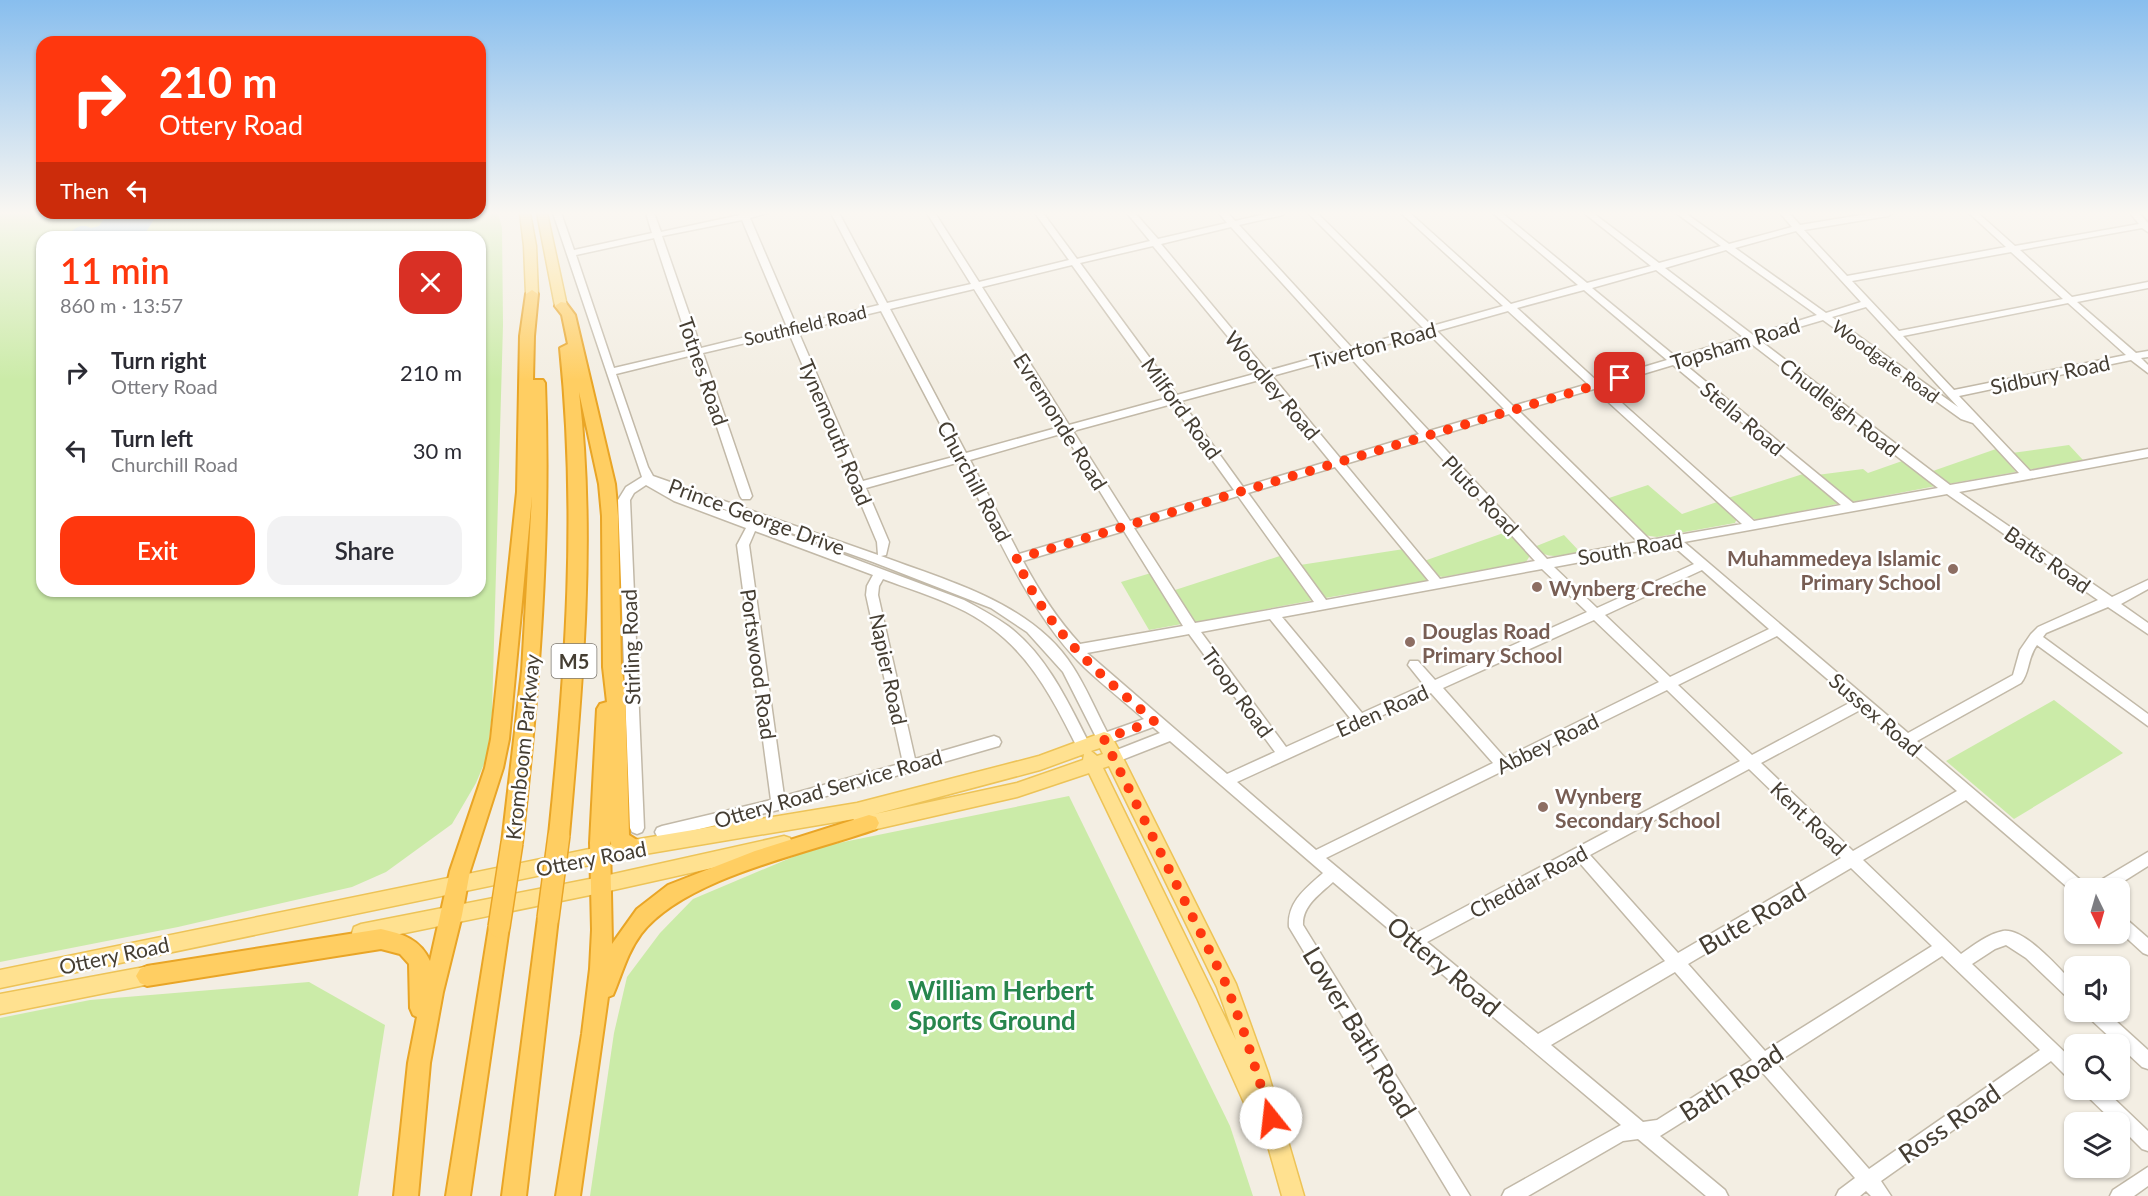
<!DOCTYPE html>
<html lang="en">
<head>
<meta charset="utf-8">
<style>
  body { margin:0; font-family:Lato,sans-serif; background:#f2f2f3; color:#2b2b33; height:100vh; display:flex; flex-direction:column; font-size:22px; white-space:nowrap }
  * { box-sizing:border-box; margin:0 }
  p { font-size:20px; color:#7c7c81 }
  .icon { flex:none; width:33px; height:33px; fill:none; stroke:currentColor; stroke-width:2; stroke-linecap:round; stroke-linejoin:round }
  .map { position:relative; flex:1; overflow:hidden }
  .sheet { position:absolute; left:36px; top:231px; width:450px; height:366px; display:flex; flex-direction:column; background:#fff; border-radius:18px; box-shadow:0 2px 4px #0004 }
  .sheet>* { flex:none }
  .banner { position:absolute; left:36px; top:36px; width:450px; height:183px; border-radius:18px; box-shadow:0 2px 4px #0004; background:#ff370e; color:#fff; overflow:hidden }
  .needle { width:39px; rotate:175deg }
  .tools { position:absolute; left:2064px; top:878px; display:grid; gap:12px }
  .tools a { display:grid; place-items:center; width:66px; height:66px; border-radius:12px; background:#fff; box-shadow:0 2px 4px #0004; font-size:30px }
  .pin { position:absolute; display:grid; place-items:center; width:51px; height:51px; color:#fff; margin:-26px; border-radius:12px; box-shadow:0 3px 9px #0006 }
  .me { position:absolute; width:66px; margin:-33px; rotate:344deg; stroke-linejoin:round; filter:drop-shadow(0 0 4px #0008) }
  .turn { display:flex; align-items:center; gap:21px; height:126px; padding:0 24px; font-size:27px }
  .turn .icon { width:78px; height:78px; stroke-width:2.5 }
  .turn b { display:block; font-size:42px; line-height:51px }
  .then { display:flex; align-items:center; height:57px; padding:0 24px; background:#0003; gap:12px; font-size:22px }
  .round { display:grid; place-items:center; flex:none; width:63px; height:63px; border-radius:18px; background:#f2f2f3 }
  .headline { display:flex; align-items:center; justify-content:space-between; height:102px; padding:0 24px }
  h1 { font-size:36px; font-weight:600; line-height:45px; color:#ff370e }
  .primary-button { display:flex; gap:12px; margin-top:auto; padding:12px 24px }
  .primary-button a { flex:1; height:69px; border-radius:18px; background:#ff370e; color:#fff; font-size:24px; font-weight:600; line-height:69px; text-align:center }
  .primary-button a+a { background:#f2f2f3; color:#2b2b33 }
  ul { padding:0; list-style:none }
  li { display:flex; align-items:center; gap:18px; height:78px; padding:0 24px }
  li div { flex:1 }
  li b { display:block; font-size:22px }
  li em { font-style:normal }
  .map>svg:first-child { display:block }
  .green { fill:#cbeba8; fill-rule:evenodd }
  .water { fill:#99cef6 }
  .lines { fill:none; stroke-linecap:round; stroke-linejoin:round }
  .minor-casing { stroke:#c2b9a8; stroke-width:3 }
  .major-casing { stroke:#edc357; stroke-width:3 }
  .highway-casing { stroke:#e9a526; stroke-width:4 }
  .minor { fill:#fff; fill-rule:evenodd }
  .major { fill:#ffe190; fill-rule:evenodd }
  .highway { fill:#ffce62; fill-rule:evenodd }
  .highway-bridge-casing { stroke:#e9a526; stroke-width:24; stroke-linecap:butt }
  .highway-bridge { stroke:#ffce62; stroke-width:21 }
  .route { stroke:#ff370e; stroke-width:10; stroke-dasharray:0 18 }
  .education-dot { fill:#8d6e63; stroke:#fff; stroke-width:2 }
  .leisure-dot { fill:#2e9e5b; stroke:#fff; stroke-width:2 }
  .labels { text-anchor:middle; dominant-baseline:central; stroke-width:5; stroke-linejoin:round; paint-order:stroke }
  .far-street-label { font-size:18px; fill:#453e33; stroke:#fff }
  .shield { fill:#fff; stroke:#7d7870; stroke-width:1.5 }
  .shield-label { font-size:20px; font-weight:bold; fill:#453e33 }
  .street-label { font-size:21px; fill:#453e33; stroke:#fff }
  .education-label { font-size:21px; font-weight:bold; fill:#785e54; stroke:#fff; text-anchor:start }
  .near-street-label { font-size:26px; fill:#453e33; stroke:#fff }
  .near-leisure-label { font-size:26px; font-weight:bold; fill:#27864d; stroke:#fff; text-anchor:start }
</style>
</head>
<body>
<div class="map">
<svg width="2148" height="1196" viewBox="0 0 2148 1196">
  <rect width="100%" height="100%" fill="#f3eee3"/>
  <g class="green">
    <path d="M0 213H498L502 228 503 325 492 713 487 757 476 783 452 824 386 872 352 887 178 927 0 962ZM42 237H480V591H42Z"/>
    <path d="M2069 445 2083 460 2028 470 2012 453Z"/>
    <path d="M1996 449 2016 472 1948 484 1930 472Z"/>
    <path d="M1905 460 1936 486 1852 502 1817 475 1863 469 1868 473Z"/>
    <path d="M1806 473 1838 502 1837 504 1757 520 1752 518 1728 498Z"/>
    <path d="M1648 485 1682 514 1720 501 1737 518 1735 523 1657 537 1643 535 1606 499Z"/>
    <path d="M1509 531 1531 554 1526 562 1443 577 1437 576 1424 561Z"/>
    <path d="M1564 535 1580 552C1562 555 1547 561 1534 547Z"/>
    <path d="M1404 549 1426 576V581L1325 598 1300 565Z"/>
    <path d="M1283 555 1314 600 1192 623 1172 591Z"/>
    <path d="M1151 573 1182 624 1149 630 1121 582Z"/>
    <path d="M2054 700 2123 753 2014 819 1946 761Z"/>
    <path d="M1069 796 1230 1126 1253 1196H590L614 1033 627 977 660 933 693 899 814 848Z"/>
    <path d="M309 982 385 1025 358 1196H0V1018L90 1000Z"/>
  </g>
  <path class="water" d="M108 213H122V219C134 216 145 210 156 216L143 237H72V231C78 226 83 224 91 228L99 226Z"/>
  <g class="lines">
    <defs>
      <g id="minor">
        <path d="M553 213H561L574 250 652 233 646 213H654L661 232 740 215 739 213H767L750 218 796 325 879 305 831 213H839L887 303 971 284 927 213H935L979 282 1069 260 1035 213H1043L1077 259 1150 241 1127 213H1135L1158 239 1227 223 1219 213H1228L1235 221 1270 213H1284L1283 215 1239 225 1352 348 1423 328 1308 213H1317L1432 326 1503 306 1401 213H1410L1511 304 1578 285 1493 213H1502L1587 283 1651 266 1584 213H1593L1659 263 1721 246 1676 213H1685L1729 244 1792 227 1780 213H1789L1800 225 1873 213H1892L1888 216 1804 230 1847 276 2006 247 1969 213H1978L2015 246 2139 224 2130 213H2139L2148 223V232L2142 228 2020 250 2072 297 2148 282V288L2077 302 2136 353 2148 351V357L2141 358 2148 365V373L2131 360 1959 396 2030 471 2148 449V457L1959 492 2112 597 2148 580V589L2121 604 2148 623V634L2108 607 2046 633 2043 637 2148 714V726L2037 645C2027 659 2030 672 2021 683L1917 741 2084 883 2086 888H2074V893L1966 800 1863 860 1961 954C1974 945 1988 934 2003 931 2025 928 2060 969 2074 984V1002L2069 999 2026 958 2006 945 1995 949 1972 964 2074 1061V1080L2068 1078 2051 1061 1881 1181 1891 1196H1871L1866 1191 1860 1196H1836L1839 1190 1855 1178 1762 1072 1660 1136 1725 1190 1728 1196H1706L1638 1139 1623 1141 1528 1196H1502L1505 1190 1621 1125 1333 882C1320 894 1302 906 1303 925L1470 1196H1451L1289 927C1287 902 1306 888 1323 873L1170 741 1114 763 1109 761 1107 757 1109 753 1160 733 1153 727 1104 745 1099 743 1063 672 1027 632 991 608 873 562 676 492 964 600C979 608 994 616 1008 626 1047 655 1069 704 1091 747L1089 751 1084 753 1079 751C1048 689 1022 637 956 607 933 596 907 588 883 579L879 586 878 595 915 759 994 736 999 738 1001 742 999 746 778 810 662 838 657 836 655 832 657 828 662 826 771 800 737 545 746 528 674 501 646 485 634 493 630 500 644 828 642 832 637 834 632 832 630 828 618 500 626 487 642 477ZM742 220 787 327 701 348 662 236ZM1231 227 1343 350 1267 371 1161 244ZM1796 231 1861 302 1826 313 1735 248ZM654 238 691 350 614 368 576 255ZM1153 246 1258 373 1177 395 1080 263ZM1726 250 1817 315 1753 335 1665 268ZM2011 252 2063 299 1899 331 1852 281ZM1072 265 1168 398 1069 425 982 287ZM1656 270 1743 337 1676 357 1592 288ZM974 289 1060 427 966 453 890 309ZM1584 290 1667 360 1597 381 1517 308ZM2068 303 2126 355 1954 390 1903 336ZM1866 307 1958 407 1832 317ZM881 311 957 456 863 481 798 331ZM1508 311 1588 384 1513 406 1437 331ZM1823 320 1961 419 1973 423 2019 473 1950 485 1758 339ZM789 333 877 542 878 555 653 476 648 467 616 374 693 355 740 496 742 499H750L752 496 703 353ZM1428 333 1504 409 1429 431 1356 353ZM1749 342 1938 488 1853 503 1682 362ZM1348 355 1419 434 1340 458 1272 376ZM1673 365 1841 505 1754 521 1603 386ZM1263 379 1330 461 1243 487 1181 401ZM1594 389 1742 524 1650 540 1519 411ZM1172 404 1234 490 1130 521 1073 431ZM1509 414 1638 542 1547 559 1434 437ZM1064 433 1120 524 1019 554 970 460ZM1425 440 1535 561 1440 579 1345 464ZM960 462C996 531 1029 614 1085 668 1104 686 1125 702 1144 719L1107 732C1096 711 1086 687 1073 667 1033 603 947 581 881 556L886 555 889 542 866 488ZM1335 467 1429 581 1326 600 1248 493ZM1947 494 2098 600 2038 627 2031 634 2020 650 2013 675 1908 733 1684 542ZM1238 496 1314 602 1195 623 1134 528ZM755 531 873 575 867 586 866 595 903 763 784 796 749 545ZM1124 531 1183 626 1080 644C1057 619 1039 591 1023 561ZM1672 545 1694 564 1597 608 1554 567ZM1542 569 1587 612 1435 680 1418 661H1410L1408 665 1424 685 1362 713 1282 617ZM1702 570 1769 629 1670 677 1605 615ZM1270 619 1350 718 1286 747 1201 632ZM1594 620 1659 682 1505 758 1443 688ZM1189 634 1275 752 1227 774 1087 653ZM1777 636 1853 701 1752 755 1678 685ZM1667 690 1740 761 1416 933 1326 858ZM1431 693 1493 763 1316 850 1237 782ZM1862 709 1957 791 1853 851 1761 763ZM1749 769 1841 858 1678 953 1590 855ZM1578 861 1665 961 1538 1034 1427 942ZM1851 868 1932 946 1765 1051 1688 964ZM1942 956 2040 1050 1869 1169 1776 1063ZM1675 972 1752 1060 1657 1120 1643 1122 1551 1045Z"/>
        <path d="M2148 852V866L2113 888H2094L2096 883Z"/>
        <path d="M2120 916 2125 918 2148 938V955L2143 953 2120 932Z"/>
        <path d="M2085 1011H2105L2148 1050V1069L2142 1067 2087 1016Z"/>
        <path d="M2084 1089H2104L2148 1131V1151L2142 1149 2120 1127V1122H2114L2086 1095Z"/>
        <path d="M2148 1167V1186L2134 1196H2110L2113 1190Z"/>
      </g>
      <g id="major">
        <path d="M520 213H530L536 246 538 294 532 297 526 294 524 246Z"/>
        <path d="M537 213H547L567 306 565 308H557L555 306Z"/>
        <path d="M1104 732 1110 734 1120 752 1236 984 1268 1073 1304 1196H1282L1266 1139 1259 1136 1197 998 1089 773 1017 797 859 833 853 830 850 825 854 819 633 856 0 988V970L633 840 857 803 1039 756ZM1100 748 1103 754 1097 756 1091 751ZM1084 754 1083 760 1017 783 875 814 1040 770ZM1109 766 1217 987 1236 1040 1103 768Z"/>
        <path d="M784 836 790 838 793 844 790 850 784 852 600 893 361 942 354 939 352 933 354 927 361 924 600 877Z"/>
        <path d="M155 965 162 967 165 974 162 981 155 983 0 1014V994Z"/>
      </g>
      <g id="highway">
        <path d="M532 290 538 294 534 336 533 380H543L545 383C551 537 539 690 522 843L519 849 512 852 505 849 502 843 522 671 532 496 509 739 503 768 470 871 462 915 443 992 430 1063 418 1196H394L408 1063 417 1017 413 1015 410 1008 409 964 400 954 381 949 147 986 140 983 136 976 140 969 147 966 381 929C403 934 420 939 430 961L450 871 485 768 491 739 517 492 520 336 526 294Z"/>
        <path d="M561 302 566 303 575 315 615 484 618 516 621 667 625 688 629 835 640 842 643 848 640 854 633 857 612 846 610 841 612 944 637 909 668 885 755 851 869 815 876 817 879 823 876 829C809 853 685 877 641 934 627 953 622 974 613 995L608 997 580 1196H556L582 1034 590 969 592 930 590 843 597 709 600 704 607 702 603 667 602 516 599 484 579 392C596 539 582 689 569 835L566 841 559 844 552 841 549 835C566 670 577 514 560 348L568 344 562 315 555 306Z"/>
        <path d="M548 909 555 911 558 918 526 1196H502L538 918 541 911Z"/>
        <path d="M499 917 506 920 509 927 470 1196H446L489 927 492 920Z"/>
      </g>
    </defs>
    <use href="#minor" class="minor-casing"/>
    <use href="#major" class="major-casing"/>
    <use href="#highway" class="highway-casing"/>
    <use href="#minor" class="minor"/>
    <use href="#major" class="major"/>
    <use href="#highway" class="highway"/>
    <defs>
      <g id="highway-bridge">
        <path d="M548 918 559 835"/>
        <path d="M499 927 512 843"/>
      </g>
    </defs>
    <use href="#highway-bridge" class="highway-bridge-casing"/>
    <use href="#highway-bridge" class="highway-bridge"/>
  </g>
  <linearGradient id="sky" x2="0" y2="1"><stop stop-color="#88beee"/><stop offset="0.56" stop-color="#faf7f2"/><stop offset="1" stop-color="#faf7f2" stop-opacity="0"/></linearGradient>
  <rect width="2148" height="380" fill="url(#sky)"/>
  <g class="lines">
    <path class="route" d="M1271 1118 1245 1035 1226 984 1104 739 1154 721C1114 686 1073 653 1043 608 1032 593 1024 575 1016 559L1620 378"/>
  </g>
  <g class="education-dot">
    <circle cx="1953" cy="569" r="6"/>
    <circle cx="1537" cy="587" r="6"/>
    <circle cx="1410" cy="642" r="6"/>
    <circle cx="1543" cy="807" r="6"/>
  </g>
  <circle class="leisure-dot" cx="896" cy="1005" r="6"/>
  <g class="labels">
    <g class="far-street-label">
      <text transform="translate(805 325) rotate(-13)">Southfield Road</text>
      <text transform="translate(1886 361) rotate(36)">Woodgate Road</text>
    </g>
    <rect class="shield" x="551.5" y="644" width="45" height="34" rx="4.5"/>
    <g class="shield-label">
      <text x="574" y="661">M5</text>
    </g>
    <g class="street-label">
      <text transform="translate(1735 343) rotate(-17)">Topsham Road</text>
      <text transform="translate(1373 345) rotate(-15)">Tiverton Road</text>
      <text transform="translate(704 371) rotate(71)">Totnes Road</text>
      <text transform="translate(2050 374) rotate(-12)">Sidbury Road</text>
      <text transform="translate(1273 385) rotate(50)">Woodley Road</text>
      <text transform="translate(1840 407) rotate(38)">Chudleigh Road</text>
      <text transform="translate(1182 408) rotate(54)">Milford Road</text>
      <text transform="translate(1743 418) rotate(40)">Stella Road</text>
      <text transform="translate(1061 421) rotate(58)">Evremonde Road</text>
      <text transform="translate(836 432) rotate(67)">Tynemouth Road</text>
      <text transform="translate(975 481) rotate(62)">Churchill Road</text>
      <text transform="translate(1481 495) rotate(47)">Pluto Road</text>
      <text transform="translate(757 516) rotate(20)">Prince George Drive</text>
      <text transform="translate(1630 548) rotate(-10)">South Road</text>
      <text transform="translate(2048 559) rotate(35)">Batts Road</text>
      <text transform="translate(630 647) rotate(-92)">Stirling Road</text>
      <text transform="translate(759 664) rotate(82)">Portswood Road</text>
      <text transform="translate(889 669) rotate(78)">Napier Road</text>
      <text transform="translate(1238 692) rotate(54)">Troop Road</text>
      <text transform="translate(1382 710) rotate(-24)">Eden Road</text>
      <text transform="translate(1876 714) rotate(41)">Sussex Road</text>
      <text transform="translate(1547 743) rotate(-26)">Abbey Road</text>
      <text transform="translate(522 747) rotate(-84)">Kromboom Parkway</text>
      <text transform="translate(828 788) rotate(-16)">Ottery Road Service Road</text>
      <text transform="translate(1809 818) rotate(44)">Kent Road</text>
      <text transform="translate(591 858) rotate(-11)">Ottery Road</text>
      <text transform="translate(1528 881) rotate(-28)">Cheddar Road</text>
      <text transform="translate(114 955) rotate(-12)">Ottery Road</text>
    </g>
    <g class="education-label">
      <text x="1941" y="557" text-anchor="end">Muhammedeya Islamic<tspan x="1941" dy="24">Primary School</tspan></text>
      <text x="1549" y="587">Wynberg Creche</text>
      <text x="1422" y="630">Douglas Road<tspan x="1422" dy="24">Primary School</tspan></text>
      <text x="1555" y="795">Wynberg<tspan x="1555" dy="24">Secondary School</tspan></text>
    </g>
    <g class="near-street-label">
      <text transform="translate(1752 918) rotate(-30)">Bute Road</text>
      <text transform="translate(1444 966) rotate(40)">Ottery Road</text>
      <text transform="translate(1360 1032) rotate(59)">Lower Bath Road</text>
      <text transform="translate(1731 1082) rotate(-33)">Bath Road</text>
      <text transform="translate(1949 1123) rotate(-35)">Ross Road</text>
    </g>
    <g class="near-leisure-label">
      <text x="908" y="990">William Herbert<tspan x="908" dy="30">Sports Ground</tspan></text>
    </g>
  </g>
</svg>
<div class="tools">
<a><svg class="needle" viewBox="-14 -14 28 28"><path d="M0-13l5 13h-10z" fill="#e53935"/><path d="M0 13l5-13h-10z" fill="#7c7c81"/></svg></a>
<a><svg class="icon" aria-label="sound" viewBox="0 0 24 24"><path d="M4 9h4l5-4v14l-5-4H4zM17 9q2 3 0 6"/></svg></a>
<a><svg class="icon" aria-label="search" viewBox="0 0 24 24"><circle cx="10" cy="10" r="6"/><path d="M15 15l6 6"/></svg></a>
<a><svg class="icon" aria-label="layers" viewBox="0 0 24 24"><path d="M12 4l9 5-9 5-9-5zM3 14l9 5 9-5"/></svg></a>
</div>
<div class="pin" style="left:1620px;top:378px;background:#d93025"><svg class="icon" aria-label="arrive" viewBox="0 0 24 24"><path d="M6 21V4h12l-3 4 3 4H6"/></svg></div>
<svg class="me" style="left:1271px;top:1118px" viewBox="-20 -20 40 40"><circle r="19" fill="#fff"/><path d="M0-13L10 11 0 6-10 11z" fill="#ff370e"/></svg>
<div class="banner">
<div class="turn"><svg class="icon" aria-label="right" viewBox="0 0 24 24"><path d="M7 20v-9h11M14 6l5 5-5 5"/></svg><div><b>210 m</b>Ottery Road</div></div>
<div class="then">Then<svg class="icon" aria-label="left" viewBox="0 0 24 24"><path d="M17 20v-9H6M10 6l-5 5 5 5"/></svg></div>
</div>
<section class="sheet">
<div class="headline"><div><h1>11 min</h1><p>860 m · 13:57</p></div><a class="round" style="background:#d93025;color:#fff"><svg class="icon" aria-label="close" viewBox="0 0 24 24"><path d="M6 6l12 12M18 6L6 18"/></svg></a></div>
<ul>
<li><svg class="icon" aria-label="right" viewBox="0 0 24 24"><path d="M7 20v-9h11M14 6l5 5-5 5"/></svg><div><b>Turn right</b><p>Ottery Road</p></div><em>210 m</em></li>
<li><svg class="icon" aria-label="left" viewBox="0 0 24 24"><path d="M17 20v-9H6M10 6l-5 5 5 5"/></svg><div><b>Turn left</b><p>Churchill Road</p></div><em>30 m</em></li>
</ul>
<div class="primary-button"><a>Exit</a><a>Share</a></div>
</section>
</div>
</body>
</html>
